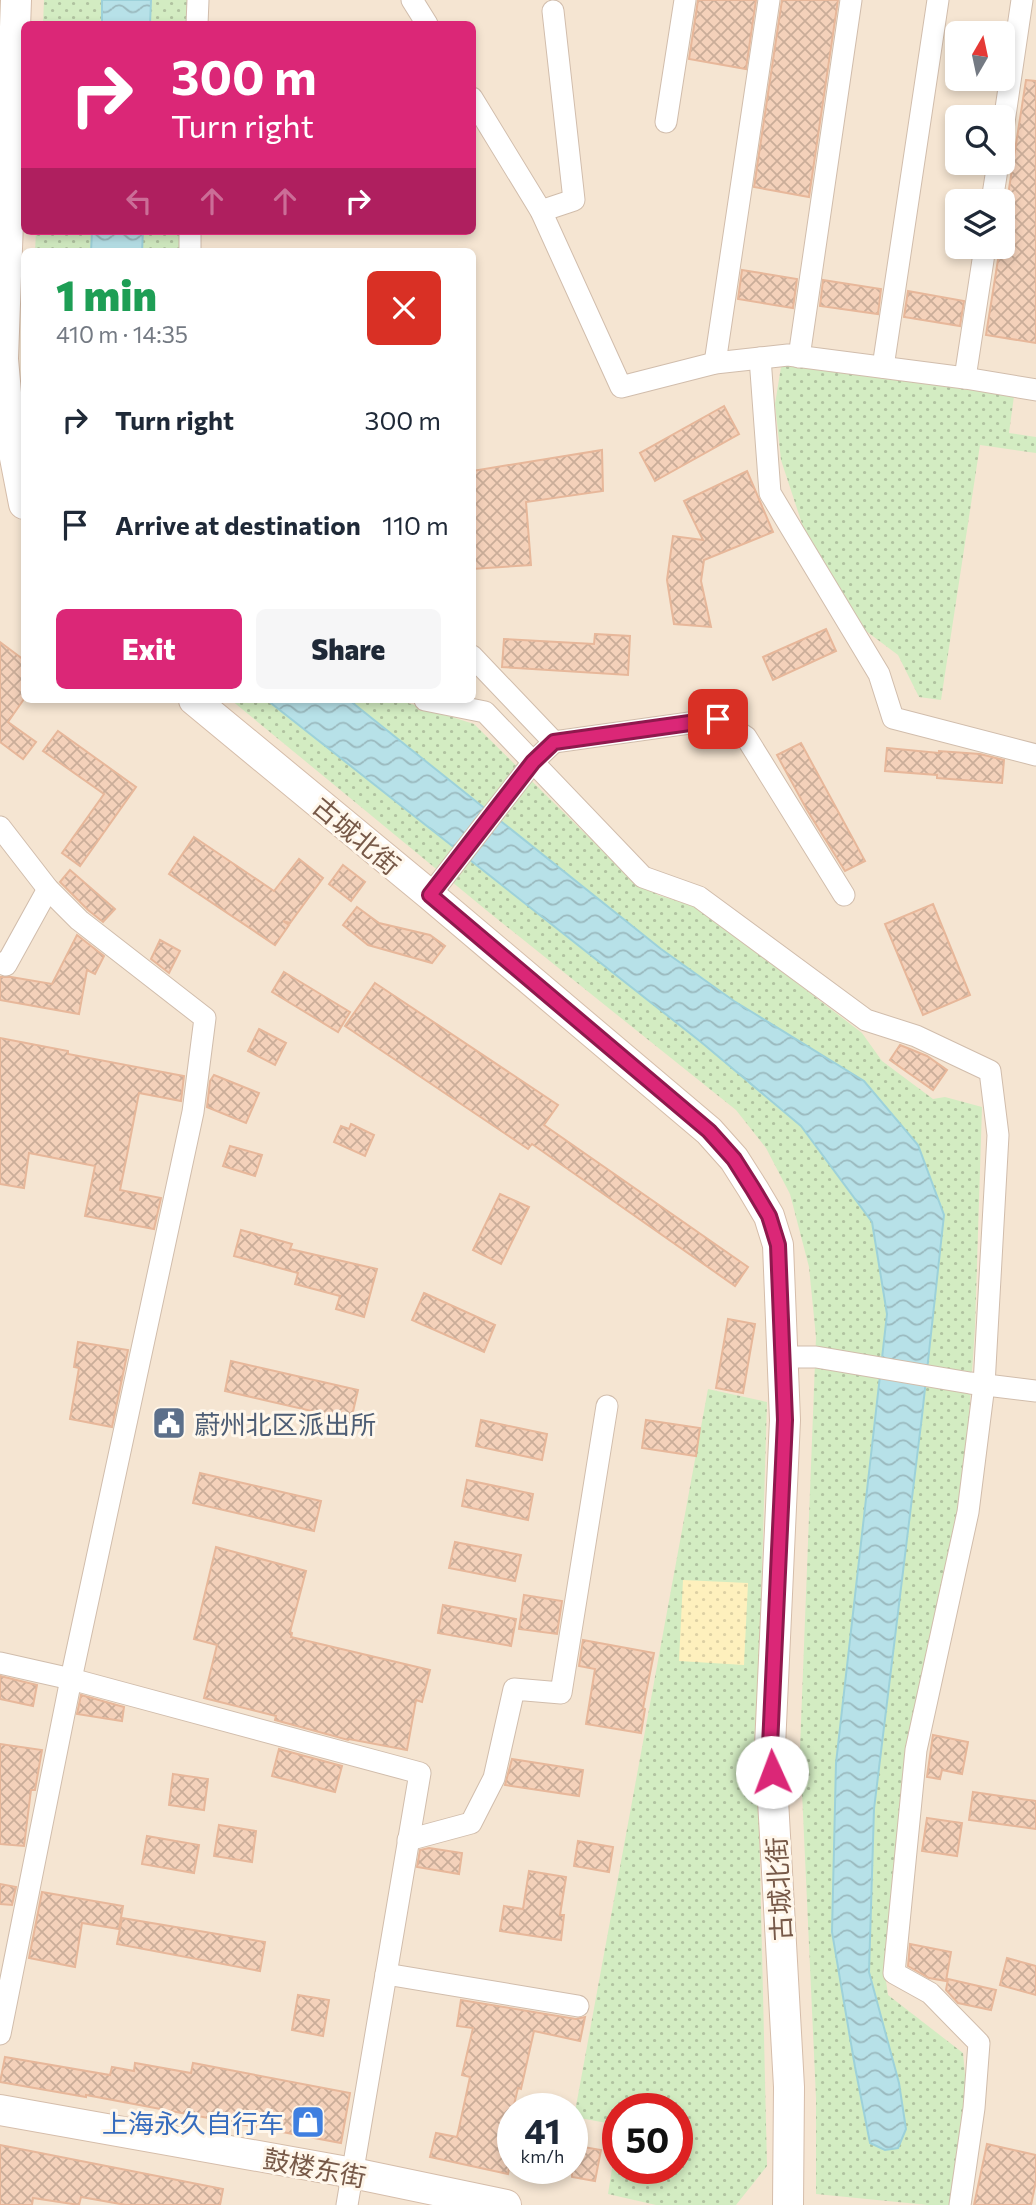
<!DOCTYPE html>
<html lang="en">
<head>
<meta charset="utf-8">
<style>
  body { margin:0; font-family:Commissioner,"Noto Sans SC",sans-serif; background:#f6f6f7; color:#1f2937; height:100vh; display:flex; flex-direction:column; font-size:26px; white-space:nowrap }
  * { box-sizing:border-box; margin:0 }
  p { font-size:23px; color:#747a83 }
  .icon { flex:none; width:38px; height:38px; fill:none; stroke:currentColor; stroke-width:2; stroke-linecap:round; stroke-linejoin:round }
  .map { position:relative; flex:1; overflow:hidden }
  .sheet { position:absolute; left:21px; top:248px; width:455px; height:455px; display:flex; flex-direction:column; background:#fff; border-radius:10px; box-shadow:0 4px 10px #0003 }
  .sheet>* { flex:none }
  .guide { position:absolute; left:21px; top:21px; width:455px; height:214px; border-radius:10px; box-shadow:0 4px 10px #0003; background:#db2777; color:#fff; overflow:hidden }
  .needle { width:46px; rotate:9deg }
  .tools { position:absolute; left:945px; top:21px; display:grid; gap:14px }
  .tools a { display:grid; place-items:center; width:70px; height:70px; border-radius:10px; background:#fff; box-shadow:0 4px 10px #0003; font-size:35px }
  .speed { position:absolute; left:497px; top:2093px; display:flex; gap:14px; font-size:35px; font-weight:700; text-align:center }
  .speed>* { display:grid; place-content:center; width:91px; height:91px; border-radius:50%; background:#fff; box-shadow:0 4px 10px #0003; line-height:1 }
  .speed small { font-size:18px; font-weight:400 }
  .speed .limit { border:10px solid #d22; background:#fff; color:#111 }
  .pin { position:absolute; display:grid; place-items:center; width:60px; height:60px; color:#fff; margin:-30px; border-radius:14px; box-shadow:0 4px 10px #0006 }
  .me { position:absolute; width:77px; margin:-38px; rotate:358deg; stroke-linejoin:round; filter:drop-shadow(0 0 5px #0008) }
  .turn { display:flex; align-items:center; gap:24px; height:147px; padding:0 35px; font-size:32px }
  .turn .icon { width:91px; height:91px; stroke-width:2.5 }
  .turn b { display:block; font-size:49px; line-height:60px }
  .lanes { display:flex; align-items:center; height:66px; padding:0 35px; background:#0003; justify-content:center; gap:35px; direction:ltr }
  .lanes .off { opacity:.35 }
  .round { display:grid; place-items:center; flex:none; width:74px; height:74px; border-radius:10px; background:#f6f6f7 }
  .headline { display:flex; align-items:center; justify-content:space-between; height:119px; padding:0 35px }
  h1 { font-size:42px; font-weight:800; line-height:52px; color:#1e9e55 }
  .cta { display:flex; gap:14px; margin-top:auto; padding:14px 35px }
  .cta a { flex:1; height:80px; border-radius:10px; background:#db2777; color:#fff; font-size:28px; font-weight:800; line-height:80px; text-align:center }
  .cta a+a { background:#f6f6f7; color:#1f2937 }
  ul { padding:0; list-style:none }
  li { display:flex; align-items:center; gap:21px; height:105px; padding:0 35px }
  li div { flex:1 }
  li b { display:block; font-size:26px }
  li em { font-style:normal }
  .map>svg:first-child { display:block }
  .residential { fill:#f5e5d2; fill-rule:evenodd }
  .green { fill:url(#green-dots) }
  .sand { fill:url(#sand-dots) }
  .water { fill:url(#water-waves); stroke:#9dd1da; stroke-width:2 }
  .building { fill:url(#building-cross-hatch); stroke:#e7b79a; stroke-width:2 }
  .lines { fill:none; stroke-linecap:round; stroke-linejoin:round }
  .street-casing { stroke:#d1bdac; stroke-width:23 }
  .secondary-casing { stroke:#d5bdaa; stroke-width:32 }
  .street { stroke:#fff; stroke-width:21 }
  .secondary { stroke:#fff; stroke-width:30 }
  .route-casing { stroke:#8e194d; stroke-width:18 }
  .route { stroke:#db2777; stroke-width:12 }
  .labels { text-anchor:middle; dominant-baseline:central; stroke-width:6; stroke-linejoin:round; paint-order:stroke }
  .street-label { font-size:26px; fill:#775948; stroke:#fff7eb }
  .service-label { font-size:26px; fill:#4e5e75; stroke:#fff7eb; text-anchor:start }
  .shop-label { font-size:26px; fill:#366cbe; stroke:#fff7eb; text-anchor:end }
</style>
</head>
<body>
<div class="map">
<svg width="1036" height="2205" viewBox="0 0 1036 2205">
  <defs>
    <pattern id="green-dots" width="8" height="8" patternUnits="userSpaceOnUse" patternTransform="scale(1.75)"><rect width="8" height="8" fill="#d3ecc2"/><path d="M2 2h.1M6 6h.1" fill="none" stroke="#b0c2a0" stroke-width="1.8" stroke-linecap="round"/></pattern>
    <pattern id="sand-dots" width="8" height="8" patternUnits="userSpaceOnUse" patternTransform="scale(1.75)"><rect width="8" height="8" fill="#fef0bd"/><path d="M2 2h.1M6 6h.1" fill="none" stroke="#ddd0a4" stroke-width="1.8" stroke-linecap="round"/></pattern>
    <pattern id="water-waves" width="16" height="10" patternUnits="userSpaceOnUse" patternTransform="scale(1.75)"><rect width="16" height="10" fill="#b7e1e8"/><path d="M0 5q4-4 8 0t8 0" fill="none" stroke="#9ab9be"/></pattern>
    <pattern id="building-cross-hatch" width="8" height="8" patternUnits="userSpaceOnUse" patternTransform="scale(1.75)"><rect width="8" height="8" fill="#f4d1ba"/><path d="M0 0l8 8M0 8l8-8" fill="none" stroke="#caad99"/></pattern>
  </defs>
  <rect width="100%" height="100%" fill="#fdf3e4"/>
  <path class="residential" d="M0 0H1036V2205H0ZM24 24H472V231H24ZM957 33H1003V79H957ZM957 117H1003V163H957ZM957 201H1003V247H957ZM24 252H472V700H24ZM513 2109H572V2168H513ZM618 2109H677V2168H618Z"/>
  <g class="green">
    <path d="M44 0H190L189 24H43Z"/>
    <path d="M36 231H181V252H35Z"/>
    <path d="M782 361 1014 396 1009 433 1036 437V453L980 445 941 700 919 697 898 655 862 628 809 545 781 460 775 404Z"/>
    <path d="M231 700H405L408 703 474 724 624 872 658 895 699 908 862 1033 882 1061 933 1099 945 1097 982 1107 975 1327 964 1491 906 1745 884 1967 888 1995 963 2053 968 2107 949 2205H928L816 2194V2098L800 1748 816 1337 809 1267 790 1194 766 1148 736 1110 491 914Z"/>
    <path d="M708 1389 767 1402 757 1736 767 2166 736 2205H656L608 2194 618 2130V2168H677V2109H618V2125L574 2117Z"/>
  </g>
  <path class="sand" d="M683 1580 748 1583 744 1665 679 1661Z"/>
  <g class="water">
    <path d="M102 0H151L150 24H102Z"/>
    <path d="M92 231H143L142 252H91Z"/>
    <path d="M267 700H349L661 949 734 1001 864 1081 918 1145 944 1215 922 1416 874 1809 869 1972 899 2083 906 2129 898 2148 885 2150 870 2143 855 2067 832 1932 836 1763 887 1314 872 1222 801 1126 701 1042Z"/>
  </g>
  <g class="building">
    <path d="M698 0H756L746 69 689 59Z"/>
    <path d="M782 0H838L809 197 754 187Z"/>
    <path d="M1026 80 1036 81V343L986 335 1000 247H1003V227Z"/>
    <path d="M742 270 797 279 793 308 738 299Z"/>
    <path d="M823 280 881 289 878 314 820 306Z"/>
    <path d="M908 291 964 301 960 326 904 317Z"/>
    <path d="M724 406 739 434 655 481 640 453Z"/>
    <path d="M602 450 603 491 526 502 531 565 472 569V471Z"/>
    <path d="M747 471 773 532 704 560 701 581 711 627 674 624 667 580 673 536 703 540 684 501Z"/>
    <path d="M826 629 836 651 773 680 763 657Z"/>
    <path d="M595 634 630 636 628 675 502 667 504 639 594 644Z"/>
    <path d="M0 642 24 660V699L8 722 36 742 23 759 0 742Z"/>
    <path d="M58 731 136 787 80 866 62 853 104 794 43 751Z"/>
    <path d="M801 743 865 861 845 871 807 810 777 755Z"/>
    <path d="M887 748 939 753V751L980 754 1004 760 1002 783 937 778V775L885 771Z"/>
    <path d="M194 837 274 891 299 859 323 878 290 923 283 921 289 925 275 945 169 874Z"/>
    <path d="M343 865 365 882 351 901 329 884Z"/>
    <path d="M70 870 115 909 103 922 88 910 60 882Z"/>
    <path d="M933 904 970 995 923 1015 885 924Z"/>
    <path d="M357 907 379 923 430 935 445 946 432 963 368 945 343 925Z"/>
    <path d="M77 935 104 956 95 974 87 970 79 1014 0 1000V977H11L52 984Z"/>
    <path d="M160 940 180 951 169 973 151 959Z"/>
    <path d="M284 972 350 1012 338 1032 272 992Z"/>
    <path d="M375 983 558 1105 544 1125 748 1267 735 1286 532 1144 528 1149 345 1026Z"/>
    <path d="M259 1029 286 1043 275 1065 248 1051Z"/>
    <path d="M0 1038 68 1051V1054L184 1076 181 1101 139 1093 128 1150 120 1190 161 1198 154 1229 85 1216 95 1166 29 1153 24 1188 0 1184Z"/>
    <path d="M900 1045 927 1056 947 1070 933 1090 890 1060Z"/>
    <path d="M214 1075 259 1093 246 1123 207 1107 210 1081Z"/>
    <path d="M351 1124 374 1135 365 1156 334 1142 341 1126 349 1129Z"/>
    <path d="M230 1146 262 1155 255 1176 223 1166Z"/>
    <path d="M500 1194 529 1207 501 1264 473 1250Z"/>
    <path d="M241 1230 292 1244 290 1249 377 1269 364 1317 336 1309 340 1296 295 1284 298 1273 234 1256Z"/>
    <path d="M424 1293 495 1325 484 1352 412 1320Z"/>
    <path d="M728 1319 755 1324 743 1393 716 1388Z"/>
    <path d="M78 1342 128 1350 112 1427 70 1419 79 1368 74 1367Z"/>
    <path d="M231 1361 358 1390 351 1420 225 1391Z"/>
    <path d="M481 1420 547 1434 542 1460 476 1446Z"/>
    <path d="M646 1420 700 1428 696 1456 642 1448Z"/>
    <path d="M200 1473 321 1501 314 1531 193 1503Z"/>
    <path d="M467 1480 533 1494 528 1520 462 1506Z"/>
    <path d="M455 1542 521 1555 515 1581 449 1568Z"/>
    <path d="M216 1547 306 1571 290 1632 292 1633 291 1637 430 1670 422 1702 416 1700 407 1750 349 1739 348 1740 275 1720 276 1716 204 1698 217 1645 194 1639Z"/>
    <path d="M524 1595 562 1601 557 1634 519 1629Z"/>
    <path d="M443 1605 516 1619 511 1646 438 1633Z"/>
    <path d="M583 1640 654 1653 643 1708 645 1709 641 1733 586 1724 595 1669 579 1666Z"/>
    <path d="M0 1676 37 1685 33 1706 0 1699Z"/>
    <path d="M81 1695 124 1707 122 1721 77 1714Z"/>
    <path d="M933 1735 968 1742 962 1774 942 1770 940 1779 927 1777Z"/>
    <path d="M0 1744 42 1750 35 1790H31L24 1846 0 1844Z"/>
    <path d="M279 1749 342 1766 335 1792 272 1776Z"/>
    <path d="M512 1759 583 1770 579 1796 505 1785Z"/>
    <path d="M173 1774 208 1779 204 1810 169 1805Z"/>
    <path d="M973 1792 1036 1801V1829L969 1820Z"/>
    <path d="M927 1818 962 1823 957 1856 922 1851Z"/>
    <path d="M219 1825 256 1831 252 1862 214 1856Z"/>
    <path d="M147 1836 199 1845 194 1873 142 1864Z"/>
    <path d="M578 1841 613 1847 609 1872 574 1866Z"/>
    <path d="M429 1848 462 1853 459 1874 417 1867 420 1850Z"/>
    <path d="M529 1871 566 1877 560 1915H564L561 1940 500 1931 504 1906 523 1909Z"/>
    <path d="M0 1884 16 1887 12 1905 0 1904Z"/>
    <path d="M42 1892 123 1906 119 1929 82 1923 75 1967 29 1958Z"/>
    <path d="M122 1918 265 1942 260 1971 117 1944Z"/>
    <path d="M910 1944 951 1952 946 1981 929 1978 908 1966Z"/>
    <path d="M1007 1958 1036 1966V1995L1000 1985Z"/>
    <path d="M948 1979 996 1990 991 2010 958 2003 946 1990Z"/>
    <path d="M298 1995 329 2000 323 2036 292 2030Z"/>
    <path d="M461 2000 576 2019 585 2017 580 2041 534 2031 521 2089 518 2088 513 2109 505 2148 513 2150 508 2174 430 2157 436 2133 457 2137 470 2077 462 2075 473 2028 457 2026Z"/>
    <path d="M5 2057 110 2075 112 2067 134 2071 135 2063 191 2073 193 2063 350 2093 341 2143 86 2095V2097L0 2082Z"/>
    <path d="M987 2144 1036 2155V2181L1031 2205H974Z"/>
    <path d="M0 2145 223 2189 220 2205H126L81 2197 79 2205 33 2198 32 2205H0Z"/>
    <path d="M572 2145 601 2150 595 2181 572 2177Z"/>
  </g>
  <g class="lines">
    <defs>
      <g id="street">
        <path d="M412 0 427 24"/>
        <path d="M197 24 198 0"/>
        <path d="M472 98 541 211 621 387 715 363 788 355 965 378 985 247"/>
        <path d="M666 122 685 0"/>
        <path d="M1003 129 1022 0"/>
        <path d="M992 201 998 163"/>
        <path d="M541 211 574 200 553 11"/>
        <path d="M190 252V231"/>
        <path d="M799 357 851 0"/>
        <path d="M760 358 770 493 879 674 893 718 1036 755"/>
        <path d="M715 363 769 0"/>
        <path d="M883 367 938 0"/>
        <path d="M965 378 1036 390"/>
        <path d="M425 700 485 712 643 877 699 897 866 1020 916 1036 990 1071 998 1135 984 1385 968 1512 916 1750 894 1973 930 1993 979 2043 974 2108 960 2205"/>
        <path d="M554 742 718 719 746 737 844 895"/>
        <path d="M0 827 48 889 79 920 205 1018 193 1112 71 1679 0 2034"/>
        <path d="M430 895 533 762 554 742 472 656"/>
        <path d="M0 963 6 965 48 889"/>
        <path d="M783 1357H816L970 1383 1036 1391"/>
        <path d="M0 1663 71 1679 420 1773 347 2205"/>
        <path d="M408 1840 471 1823 494 1778 514 1689 561 1693 607 1406"/>
        <path d="M386 1974 578 2006"/>
      </g>
      <g id="secondary">
        <path d="M16 0 3 359 9 427 24 504"/>
        <path d="M194 700 430 895 709 1131 734 1159 753 1189 769 1216 778 1245 785 1420 770 1746 789 2087 788 2205"/>
        <path d="M0 2110 353 2173 506 2205"/>
      </g>
    </defs>
    <use href="#street" class="street-casing"/>
    <use href="#secondary" class="secondary-casing"/>
    <use href="#street" class="street"/>
    <use href="#secondary" class="secondary"/>
  </g>
  <g class="lines">
    <defs>
      <path id="route" d="M718 719 554 742 533 762 430 895 709 1131 734 1159 753 1189 769 1216 778 1245 785 1420 770 1746 772 1772"/>
    </defs>
    <use href="#route" class="route-casing"/>
    <use href="#route" class="route"/>
  </g>
  <defs>
    <symbol id="civic-square" viewBox="-11 -11 22 22"><rect x="-9" y="-9" width="18" height="18" rx="4" fill="#5c6f8a" stroke="#fff7eb"/><path d="M-.6-6.5H3V-4.5H.6V-3L4-1V1h2V6H-6V1h2V-1L-.6-3ZM-1.2 2.5V6h2.4V2.5Z" fill="#fff"/></symbol>
    <symbol id="shop-square" viewBox="-11 -11 22 22"><rect x="-9" y="-9" width="18" height="18" rx="4" fill="#3f7fe0" stroke="#fff7eb"/><path d="M-5-2.5h2.3a2.7 3.5 0 0 1 5.4 0H5L5.5 6h-11ZM-1.5-2.5h3a1.5 2.3 0 0 0-3 0Z" fill="#fff"/></symbol>
  </defs>
  <g fill-rule="evenodd">
    <use href="#civic-square" x="150" y="1404" width="38" height="38"/>
    <use href="#shop-square" x="289" y="2103" width="38" height="38"/>
  </g>
  <g class="labels">
    <g class="street-label">
      <text transform="translate(357 835) rotate(40)">古城北街</text>
      <text transform="translate(778 1889) rotate(-93)">古城北街</text>
      <text transform="translate(315 2167) rotate(11)">鼓楼东街</text>
    </g>
    <g class="service-label">
      <text x="194" y="1423">蔚州北区派出所</text>
    </g>
    <g class="shop-label">
      <text x="284" y="2122">上海永久自行车</text>
    </g>
  </g>
</svg>
<div class="tools">
<a><svg class="needle" viewBox="-14 -14 28 28"><path d="M0-13l5 13h-10z" fill="#e53935"/><path d="M0 13l5-13h-10z" fill="#747a83"/></svg></a>
<a><svg class="icon" aria-label="search" viewBox="0 0 24 24"><circle cx="10" cy="10" r="6"/><path d="M15 15l6 6"/></svg></a>
<a><svg class="icon" aria-label="layers" viewBox="0 0 24 24"><path d="M12 4l9 5-9 5-9-5zM3 14l9 5 9-5"/></svg></a>
</div>
<div class="speed"><div>41<small>km/h</small></div><div class="limit">50</div></div>
<div class="pin" style="left:718px;top:719px;background:#d93025"><svg class="icon" aria-label="arrive" viewBox="0 0 24 24"><path d="M6 21V4h12l-3 4 3 4H6"/></svg></div>
<svg class="me" style="left:772px;top:1772px" viewBox="-20 -20 40 40"><circle r="19" fill="#fff"/><path d="M0-13L10 11 0 6-10 11z" fill="#db2777"/></svg>
<div class="guide">
<div class="turn"><svg class="icon" aria-label="right" viewBox="0 0 24 24"><path d="M7 20v-9h11M14 6l5 5-5 5"/></svg><div><b>300 m</b>Turn right</div></div>
<div class="lanes"><svg class="icon off" aria-label="left" viewBox="0 0 24 24"><path d="M17 20v-9H6M10 6l-5 5 5 5"/></svg><svg class="icon off" aria-label="ahead" viewBox="0 0 24 24"><path d="M12 20V5M6 11l6-6 6 6"/></svg><svg class="icon off" aria-label="ahead" viewBox="0 0 24 24"><path d="M12 20V5M6 11l6-6 6 6"/></svg><svg class="icon" aria-label="right" viewBox="0 0 24 24"><path d="M7 20v-9h11M14 6l5 5-5 5"/></svg></div>
</div>
<section class="sheet">
<div class="headline"><div><h1>1 min</h1><p>410 m · 14:35</p></div><a class="round" style="background:#d93025;color:#fff"><svg class="icon" aria-label="close" viewBox="0 0 24 24"><path d="M6 6l12 12M18 6L6 18"/></svg></a></div>
<ul>
<li><svg class="icon" aria-label="right" viewBox="0 0 24 24"><path d="M7 20v-9h11M14 6l5 5-5 5"/></svg><div><b>Turn right</b></div><em>300 m</em></li>
<li><svg class="icon" aria-label="arrive" viewBox="0 0 24 24"><path d="M6 21V4h12l-3 4 3 4H6"/></svg><div><b>Arrive at destination</b></div><em>110 m</em></li>
</ul>
<div class="cta"><a>Exit</a><a>Share</a></div>
</section>
</div>
</body>
</html>
